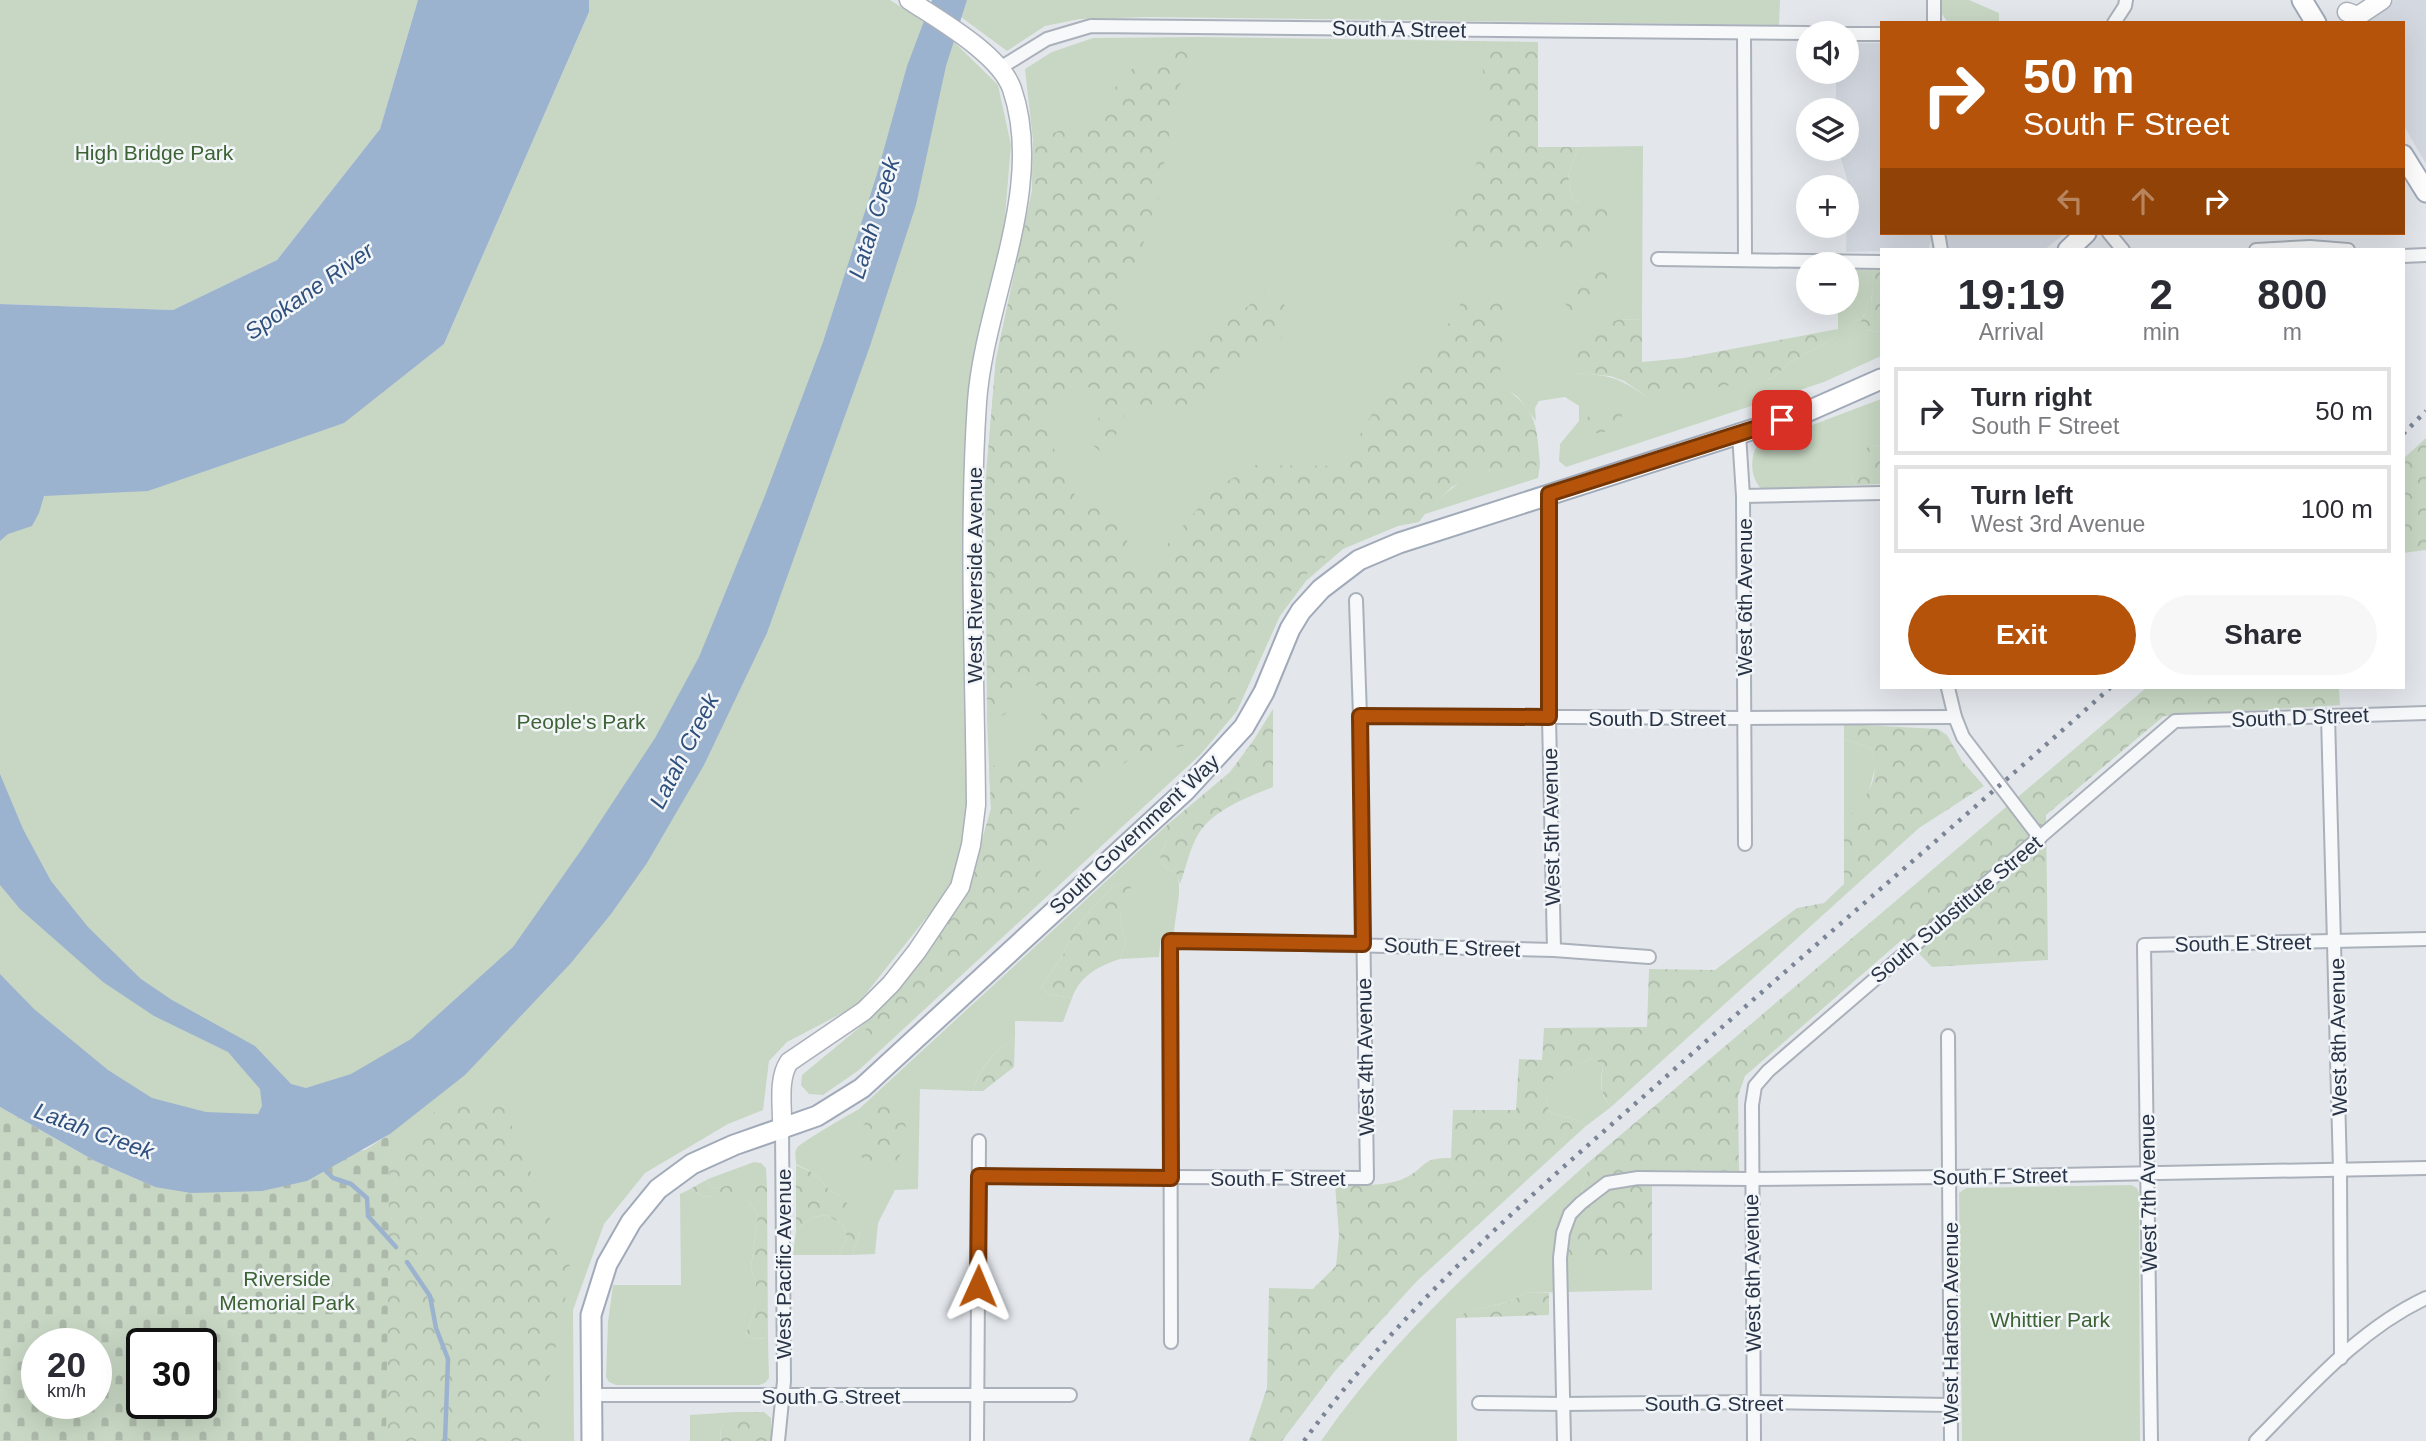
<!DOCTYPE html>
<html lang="en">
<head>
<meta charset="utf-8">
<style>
  body { margin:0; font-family:Helvetica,sans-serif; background:#f7f7f7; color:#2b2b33; height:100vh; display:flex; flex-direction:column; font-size:26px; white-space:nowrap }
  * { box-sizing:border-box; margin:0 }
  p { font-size:23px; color:#7c7c81 }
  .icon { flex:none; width:38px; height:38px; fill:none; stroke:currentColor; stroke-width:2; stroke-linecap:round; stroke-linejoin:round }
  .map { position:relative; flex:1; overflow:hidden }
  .sheet { position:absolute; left:1880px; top:248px; width:525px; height:441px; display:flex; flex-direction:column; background:#fff; border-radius:0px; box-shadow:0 7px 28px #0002 }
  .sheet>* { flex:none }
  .top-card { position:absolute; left:1880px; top:21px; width:525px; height:214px; border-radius:0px; box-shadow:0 7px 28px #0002; background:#b45309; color:#fff; overflow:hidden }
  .fabs { position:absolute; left:1796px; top:21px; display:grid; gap:14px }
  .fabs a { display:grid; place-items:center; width:63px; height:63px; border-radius:50%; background:#fff; box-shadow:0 7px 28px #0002; font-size:35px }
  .speed { position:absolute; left:21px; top:1328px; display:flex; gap:14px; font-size:35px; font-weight:700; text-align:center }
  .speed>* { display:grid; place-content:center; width:91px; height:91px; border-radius:50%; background:#fff; box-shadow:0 7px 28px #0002; line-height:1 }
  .speed small { font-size:18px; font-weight:400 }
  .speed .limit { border:4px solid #111; border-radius:10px; background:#fff; color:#111 }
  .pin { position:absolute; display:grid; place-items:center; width:60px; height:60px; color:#fff; margin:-30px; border-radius:14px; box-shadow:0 4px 10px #0006 }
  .me { position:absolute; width:77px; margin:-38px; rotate:1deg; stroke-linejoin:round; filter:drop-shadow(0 0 5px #0008) }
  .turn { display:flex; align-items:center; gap:24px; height:147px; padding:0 28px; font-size:32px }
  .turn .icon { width:91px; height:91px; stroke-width:2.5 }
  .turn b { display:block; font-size:49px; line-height:60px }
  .lanes { display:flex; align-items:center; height:66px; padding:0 28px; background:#0003; justify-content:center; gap:35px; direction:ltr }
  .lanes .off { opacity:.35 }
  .eta { display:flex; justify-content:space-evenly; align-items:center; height:119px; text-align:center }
  .eta b { font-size:42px; font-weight:800; line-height:49px }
  .primary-button { display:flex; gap:14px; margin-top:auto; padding:14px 28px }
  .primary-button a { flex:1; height:80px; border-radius:42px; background:#b45309; color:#fff; font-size:28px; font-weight:800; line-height:80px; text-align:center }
  .primary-button a+a { background:#f7f7f7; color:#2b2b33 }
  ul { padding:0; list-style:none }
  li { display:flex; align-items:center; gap:21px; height:88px; margin:0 14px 10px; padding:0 14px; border:4px solid #e1e1e2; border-radius:0px }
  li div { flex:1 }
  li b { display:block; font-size:26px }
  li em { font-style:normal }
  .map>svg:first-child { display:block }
  .built { fill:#d4d9e1 }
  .green { fill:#c8d7c4 }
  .forest { fill:url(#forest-crowns); fill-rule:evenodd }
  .cemetery { fill:url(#cemetery-stones); fill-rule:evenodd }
  .water { fill:#9cb3cf }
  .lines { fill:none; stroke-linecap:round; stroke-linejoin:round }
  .stream { stroke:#9cb3cf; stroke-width:4.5 }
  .street-casing { stroke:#abb1ba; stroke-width:16 }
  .secondary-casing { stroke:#abb1ba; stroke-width:21 }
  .primary-casing { stroke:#a1aab9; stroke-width:23 }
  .street { stroke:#f7f8fa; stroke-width:12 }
  .secondary { stroke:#fff; stroke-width:18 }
  .primary { stroke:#fff; stroke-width:19 }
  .rail { stroke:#7b8597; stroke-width:4.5; stroke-dasharray:3.5 7; stroke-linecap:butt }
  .route-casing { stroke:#753606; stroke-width:18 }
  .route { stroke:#b45309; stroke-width:12 }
  .labels { text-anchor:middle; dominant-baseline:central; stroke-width:5; stroke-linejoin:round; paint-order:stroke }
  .street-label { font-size:21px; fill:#293346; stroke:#f3f6f9 }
  .park-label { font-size:21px; fill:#3d6335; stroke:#f3f6f9 }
  .water-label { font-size:23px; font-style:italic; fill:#30507e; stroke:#f3f6f9 }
</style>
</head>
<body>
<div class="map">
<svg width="2426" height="1441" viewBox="0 0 2426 1441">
  <defs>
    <pattern id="forest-crowns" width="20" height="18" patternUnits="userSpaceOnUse" patternTransform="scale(1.75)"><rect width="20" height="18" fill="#c8d7c4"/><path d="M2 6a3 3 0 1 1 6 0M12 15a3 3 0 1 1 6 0" fill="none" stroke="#acb9aa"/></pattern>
    <pattern id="cemetery-stones" width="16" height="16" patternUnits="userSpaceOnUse" patternTransform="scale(1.75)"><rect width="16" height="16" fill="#c8d7c4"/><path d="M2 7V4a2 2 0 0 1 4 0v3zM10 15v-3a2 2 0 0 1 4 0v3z" fill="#acb9aa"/></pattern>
  </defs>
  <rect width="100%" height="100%" fill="#e3e7ec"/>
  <g class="built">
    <path d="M2394 0H2426V164L2403 124V23H2360Z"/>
    <path d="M1846 43H1881V233H1931V241L1928 250 1846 252 1848 182 1838 149H1846V110H1836V72H1846Z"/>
    <path d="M1945 233H2065L2044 250H1950Z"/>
  </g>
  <g class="green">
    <path d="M0 0H418L380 129 277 260 173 310 0 304Z"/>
    <path d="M589 0H890L950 38 998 85 1011 145 1004 228 973 364 964 553 969 810 954 883 856 1006 787 1042 769 1061 763 1110 728 1124 645 1173 604 1224 573 1310 574 1441H386L390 1092 313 1152 0 1088V498L343 423 444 344 589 12Z"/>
    <path d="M938 0H1780L1779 25 1149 17 1080 19 1045 26 1007 51Z"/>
    <path d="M1941 0H1969L1999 13V23H1948L1942 14Z"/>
    <path d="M1201 37 1538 42V254L1580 203 1572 199 1568 175 1579 147 1643 146 1642 320 1620 319 1576 373C1611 376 1616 376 1646 396L1773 378 1789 363 1835 338 1838 329V303H1846V270H1874C1873 286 1874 304 1863 316L1865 330 1881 332V356L1824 382 1566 467 1559 461 1560 444 1579 421V406L1565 397 1539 401 1535 408 1536 421 1518 397 1499 384 1428 510C1444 494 1467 473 1491 470 1508 467 1523 469 1540 464L1538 478 1425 514 1419 522 1398 526 1343 549 1306 581 1280 616 1237 711 1201 754 859 1070 823 1095 809 1094 801 1085 802 1075 872 1017 925 955 968 888 991 809 987 721 985 486 996 359 1032 191 1033 141 1025 69 1052 52 1093 38Z"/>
    <path d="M1881 399V446L1873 445 1850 475 1856 485 1763 490C1751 482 1749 458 1757 446Z"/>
    <path d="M1844 739 1871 748 1876 764 1867 799 1844 821Z"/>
    <path d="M1167 825V840L1160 858 1165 867 1177 874C1183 893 1174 916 1174 936L1161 937 1159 957 1120 959 1126 944 1120 918 1133 879 1112 887 1074 929 1063 955 1041 987 1048 994 1072 998 1063 1022 1015 1021V1038C995 1051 979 1068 973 1091L920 1089 918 1189 895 1190 878 1223 875 1254 852 1255 860 1232 841 1196 830 1191 816 1174 796 1164C796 1159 794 1152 797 1148 798 1144 850 1114 859 1109Z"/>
    <path d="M1593 1058 1603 1066C1600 1083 1599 1093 1611 1107L1586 1126 1578 1120 1550 1113 1546 1100 1553 1076Z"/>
    <path d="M1590 1161 1569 1238 1567 1260H1652V1290L1524 1293C1505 1309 1476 1304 1456 1319L1457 1441H1321C1395 1334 1494 1248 1590 1161Z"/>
    <path d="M754 1162 761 1163 766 1168 767 1187 762 1185H728L716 1189 709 1186 708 1179Z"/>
    <path d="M2131 1185 2137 1188 2139 1193 2140 1441H1962L1959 1193 1966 1188Z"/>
    <path d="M690 1189 705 1197 737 1192 751 1204 758 1215 751 1268 756 1285V1307L746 1334 749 1338 768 1339 769 1378 765 1383 759 1385H616L609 1382 606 1377 608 1322 613 1285H681L680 1194Z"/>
    <path d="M827 1215 843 1225 847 1238 839 1255H793L796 1230 813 1217Z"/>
    <path d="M735 1412C725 1418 718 1430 721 1441H690V1415Z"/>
  </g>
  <g class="forest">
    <path d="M1478 42H1538V147H1579L1568 175 1572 199 1580 203 1608 199 1616 208 1611 223 1576 248 1529 256 1506 249 1488 251 1463 260 1453 251 1452 222 1488 135V100Z"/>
    <path d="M1171 46 1191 51 1189 72 1177 89 1155 217 1116 304 1125 336 1155 349 1210 336 1266 292 1283 300 1289 324 1281 339 1220 366 1208 403 1193 416 1132 406 1120 422 1111 452 1102 453 1093 445 1101 407 1097 392 1083 384C1075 391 1064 398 1058 407 1039 437 1065 473 1078 501L1110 508 1128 536 1124 564 1138 574 1143 572 1216 488 1255 465 1331 466 1348 456 1377 405 1426 361 1464 298 1504 297 1507 305 1499 383C1537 411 1536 420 1540 464L1525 469 1489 470 1452 487 1424 514 1370 529 1345 543 1314 566 1287 595 1265 628 1233 705 1204 741 1131 758 1092 789 1019 906 882 1038H868L865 1031 872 1017 925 955 968 888 991 809 989 769C1030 742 1049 741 1039 687L1026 680 1006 714 987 721V464L996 359 1032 191 1033 141 1097 116 1124 74Z"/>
    <path d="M1620 262 1624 269 1620 285 1580 314 1568 310 1565 303C1579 271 1586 266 1620 262Z"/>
    <path d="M1874 270H1881V332L1865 330 1860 324 1872 298Z"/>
    <path d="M1620 319 1642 320V362L1684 358 1838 329 1835 338 1789 363 1773 378 1665 396H1646L1624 381 1610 376 1576 373 1570 367C1573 334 1593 330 1620 319Z"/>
    <path d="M1617 409 1622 415V424L1600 434 1589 431 1585 421 1591 413Z"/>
    <path d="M2426 438V550L2403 553V459Z"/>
    <path d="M1873 445 1881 446V484L1856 485 1850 475C1854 460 1858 451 1873 445Z"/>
    <path d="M2146 688H2339L2340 705 2164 716 2046 815 2048 960 1932 967 1904 938 1745 1076 1738 1096 1739 1171 1652 1170V1260H1567L1569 1238 1590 1161Z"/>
    <path d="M1273 709V787C1248 797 1214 809 1199 833 1190 847 1186 868 1180 884L1177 874 1165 867 1160 858 1167 840V825L1230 772 1253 741Z"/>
    <path d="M1844 724 1938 729 1947 735 1962 761 1984 786 1919 828 1611 1107C1599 1093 1601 1083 1603 1066L1593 1058 1554 1076 1546 1100 1550 1113 1578 1120 1586 1126 1417 1281 1335 1371 1282 1441H1249L1267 1388 1269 1288 1313 1289 1336 1266 1339 1235 1335 1184C1358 1184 1385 1188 1407 1177 1430 1164 1421 1158 1451 1158L1453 1110H1516L1519 1059 1542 1060 1544 1028 1647 1027 1649 969 1715 970 1797 908 1824 903 1844 884V821C1866 799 1882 781 1871 748L1844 739Z"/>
    <path d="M1134 878 1120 918 1126 944 1120 959C1097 967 1081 975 1072 998L1048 994 1041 987 1063 955 1074 929 1112 887Z"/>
    <path d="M1015 1038 1014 1067 983 1091H973C979 1068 995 1051 1015 1038Z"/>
    <path d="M446 1101 503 1105 571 1269 537 1441H0V1218L142 1404H201V1344L344 1198ZM37 1344H96V1404H37Z"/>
    <path d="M886 1102C893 1107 903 1113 905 1122 908 1133 899 1162 894 1171L869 1167 856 1149C858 1127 870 1115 886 1102Z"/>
    <path d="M796 1165 816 1174 830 1191 841 1196 860 1219V1232L852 1255H839L847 1238 843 1225 827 1215 813 1217 796 1230Z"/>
    <path d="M708 1179 709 1186 716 1189 728 1185H762L767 1187 768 1339 749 1338 746 1334 756 1307V1285L751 1268 758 1215 751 1204 737 1193 705 1197 690 1189Z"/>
    <path d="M1524 1293H1549V1315L1456 1318C1477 1304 1505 1309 1524 1293Z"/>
    <path d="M735 1412H764L771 1418V1441H721C718 1430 725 1417 735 1412Z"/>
  </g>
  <path class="cemetery" d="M0 1107 95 1161 155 1187 365 1150 390 1134 386 1441H0ZM37 1344H96V1404H37ZM142 1344H201V1404H142Z"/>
  <g class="water">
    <path d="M418 0H589V12L444 344 344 423 148 491 44 496 39 513 32 526 8 534 0 541V304L173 310 277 260 380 129Z"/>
    <path d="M932 0H967L946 66 916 205 870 346 767 633 704 765 647 863 611 914 571 963 465 1075 390 1134 307 1181 262 1191 191 1193 155 1187 95 1161 0 1107V974L34 1009 108 1070 152 1098 206 1112 258 1114 262 1106 260 1089 228 1052 154 1016 103 982 20 909 0 885V774L23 829 51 881 88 927 141 979 172 1000 255 1046 291 1084 306 1088 351 1074 411 1039 513 947 584 846 655 738 699 657 764 498 823 342 877 174 907 66Z"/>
  </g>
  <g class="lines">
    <g class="stream">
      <path d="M322 1167 333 1178 351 1184 367 1198 368 1216 396 1247"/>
      <path d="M407 1262 430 1296 436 1328 448 1359 445 1441"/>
    </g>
    <defs>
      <g id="street">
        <path d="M1934 0V23"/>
        <path d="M2114 23 2125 6 2126 0"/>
        <path d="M1744 33 1745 259"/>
        <path d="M1846 34H1881"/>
        <path d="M1000 68 1047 39 1091 26 1808 33"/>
        <path d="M1938 233 1941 250"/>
        <path d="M2109 233 2123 250"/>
        <path d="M2256 250 2310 247 2348 250"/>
        <path d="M2403 256 2426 255"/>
        <path d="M1658 259 1881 262"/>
        <path d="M1739 434 1743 496 1745 844"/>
        <path d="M1549 494V717L1554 950"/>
        <path d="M1743 496 1881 493"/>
        <path d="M1948 688 1955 717 1963 737 2040 838"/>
        <path d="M1360 716 1744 718 1955 717"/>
        <path d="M2328 716 2340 1170 2341 1358"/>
        <path d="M1948 1036 1951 1441"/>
        <path d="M979 1176 1367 1178 1360 716 1356 600"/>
        <path d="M1171 1342 1170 941 1554 950 1649 957"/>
        <path d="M591 1395H1070"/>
        <path d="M1479 1403 1563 1404 1754 1402 1950 1405"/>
        <path d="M778 1441 784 1381 782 1130"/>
        <path d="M977 1441 979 1141"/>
        <path d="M1564 1441 1560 1258 1563 1233 1570 1214 1581 1203 1607 1183 1638 1178 1751 1179 1949 1177 2426 1168"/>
        <path d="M1754 1441 1752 1105 1755 1086 1768 1071 2175 721 2426 713"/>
        <path d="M2151 1441 2144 945 2426 939"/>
        <path d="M2256 1441C2308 1389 2358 1330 2426 1298"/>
      </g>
      <g id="secondary">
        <path d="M2347 12 2358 16 2382 0"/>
        <path d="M782 1130C783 1108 777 1080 789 1062L864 1011 891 984 917 951 960 887 971 845 976 805C975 670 968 536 977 402 984 302 1046 188 1012 89 1000 54 939 20 909 0"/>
      </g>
      <g id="primary">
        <path d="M2302 0 2316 23"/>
        <path d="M2403 155 2426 192"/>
        <path d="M2068 250 2086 233"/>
        <path d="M592 1441 591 1315 607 1264 631 1222 658 1189 692 1164 734 1145 817 1116 862 1088 1185 791 1244 727 1264 692 1290 629 1301 611 1321 589 1359 560 1399 543 1804 413 1881 379"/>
      </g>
    </defs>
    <use href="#street" class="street-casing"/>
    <use href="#secondary" class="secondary-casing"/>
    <use href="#primary" class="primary-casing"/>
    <use href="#street" class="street"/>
    <use href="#secondary" class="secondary"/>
    <use href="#primary" class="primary"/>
    <g class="rail">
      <path d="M2403 434 2426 411"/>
      <path d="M1304 1441C1404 1304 1532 1194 1659 1083 1808 950 1961 821 2110 688"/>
    </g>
  </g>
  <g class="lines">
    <defs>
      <path id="route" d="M978 1286 979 1176 1171 1178 1170 941 1363 944 1360 716 1549 717V494L1782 420"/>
    </defs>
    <use href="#route" class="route-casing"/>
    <use href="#route" class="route"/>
  </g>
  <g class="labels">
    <g class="street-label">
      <text transform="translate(1399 29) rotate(1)">South A Street</text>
      <text transform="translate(974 575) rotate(-90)">West Riverside Avenue</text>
      <text transform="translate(1744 597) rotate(-90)">West 6th Avenue</text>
      <text transform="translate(2300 717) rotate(-2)">South D Street</text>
      <text x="1657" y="718">South D Street</text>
      <text transform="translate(1551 827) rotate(-91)">West 5th Avenue</text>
      <text transform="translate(1134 834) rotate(-43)">South Government Way</text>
      <text transform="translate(1956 909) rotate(-40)">South Substitute Street</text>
      <text transform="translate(2243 943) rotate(-1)">South E Street</text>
      <text transform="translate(1452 947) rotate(2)">South E Street</text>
      <text transform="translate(2338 1037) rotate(-91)">West 8th Avenue</text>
      <text transform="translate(1365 1057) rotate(-91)">West 4th Avenue</text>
      <text transform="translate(2000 1176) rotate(-1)">South F Street</text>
      <text x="1278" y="1178">South F Street</text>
      <text transform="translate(2148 1193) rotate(-91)">West 7th Avenue</text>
      <text transform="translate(783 1264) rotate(-90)">West Pacific Avenue</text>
      <text transform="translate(1752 1273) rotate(-91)">West 6th Avenue</text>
      <text transform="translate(1950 1323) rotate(-90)">West Hartson Avenue</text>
      <text x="831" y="1396">South G Street</text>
      <text x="1714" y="1403">South G Street</text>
    </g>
    <g class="park-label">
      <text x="154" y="152">High Bridge Park</text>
      <text x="581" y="721">People's Park</text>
      <text x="287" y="1278">Riverside<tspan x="287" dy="24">Memorial Park</tspan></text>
      <text x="2050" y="1319">Whittier Park</text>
    </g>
    <g class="water-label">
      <text transform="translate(874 218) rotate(-73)">Latah Creek</text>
      <text transform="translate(309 291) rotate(-35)">Spokane River</text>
      <text transform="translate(684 751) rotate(-63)">Latah Creek</text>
      <text transform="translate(94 1131) rotate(20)">Latah Creek</text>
    </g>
  </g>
</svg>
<div class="fabs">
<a><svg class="icon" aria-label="sound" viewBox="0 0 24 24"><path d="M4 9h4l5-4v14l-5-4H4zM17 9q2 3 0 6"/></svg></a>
<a><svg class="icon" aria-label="layers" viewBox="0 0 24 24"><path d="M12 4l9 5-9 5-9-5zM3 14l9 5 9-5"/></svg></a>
<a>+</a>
<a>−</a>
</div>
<div class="speed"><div>20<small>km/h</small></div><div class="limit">30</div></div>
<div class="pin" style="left:1782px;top:420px;background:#d93025"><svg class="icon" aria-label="arrive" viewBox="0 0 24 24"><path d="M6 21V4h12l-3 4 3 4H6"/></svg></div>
<svg class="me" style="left:978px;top:1286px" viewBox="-20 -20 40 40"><path d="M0-17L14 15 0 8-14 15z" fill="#b45309" stroke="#fff" stroke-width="4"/></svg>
<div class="top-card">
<div class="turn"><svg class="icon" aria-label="right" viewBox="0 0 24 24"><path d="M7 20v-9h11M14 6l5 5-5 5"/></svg><div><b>50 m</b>South F Street</div></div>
<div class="lanes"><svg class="icon off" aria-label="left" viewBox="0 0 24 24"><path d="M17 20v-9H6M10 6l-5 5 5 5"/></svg><svg class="icon off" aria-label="ahead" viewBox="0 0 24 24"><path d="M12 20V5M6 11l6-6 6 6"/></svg><svg class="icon" aria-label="right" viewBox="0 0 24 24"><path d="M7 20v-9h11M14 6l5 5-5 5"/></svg></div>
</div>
<section class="sheet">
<div class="eta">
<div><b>19:19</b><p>Arrival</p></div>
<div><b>2</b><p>min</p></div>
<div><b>800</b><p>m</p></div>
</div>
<ul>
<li><svg class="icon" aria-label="right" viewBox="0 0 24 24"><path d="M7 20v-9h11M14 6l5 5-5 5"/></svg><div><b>Turn right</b><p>South F Street</p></div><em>50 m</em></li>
<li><svg class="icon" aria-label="left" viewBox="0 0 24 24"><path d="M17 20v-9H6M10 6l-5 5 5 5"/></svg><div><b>Turn left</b><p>West 3rd Avenue</p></div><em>100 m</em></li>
</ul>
<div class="primary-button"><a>Exit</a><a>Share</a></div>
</section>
</div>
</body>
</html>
